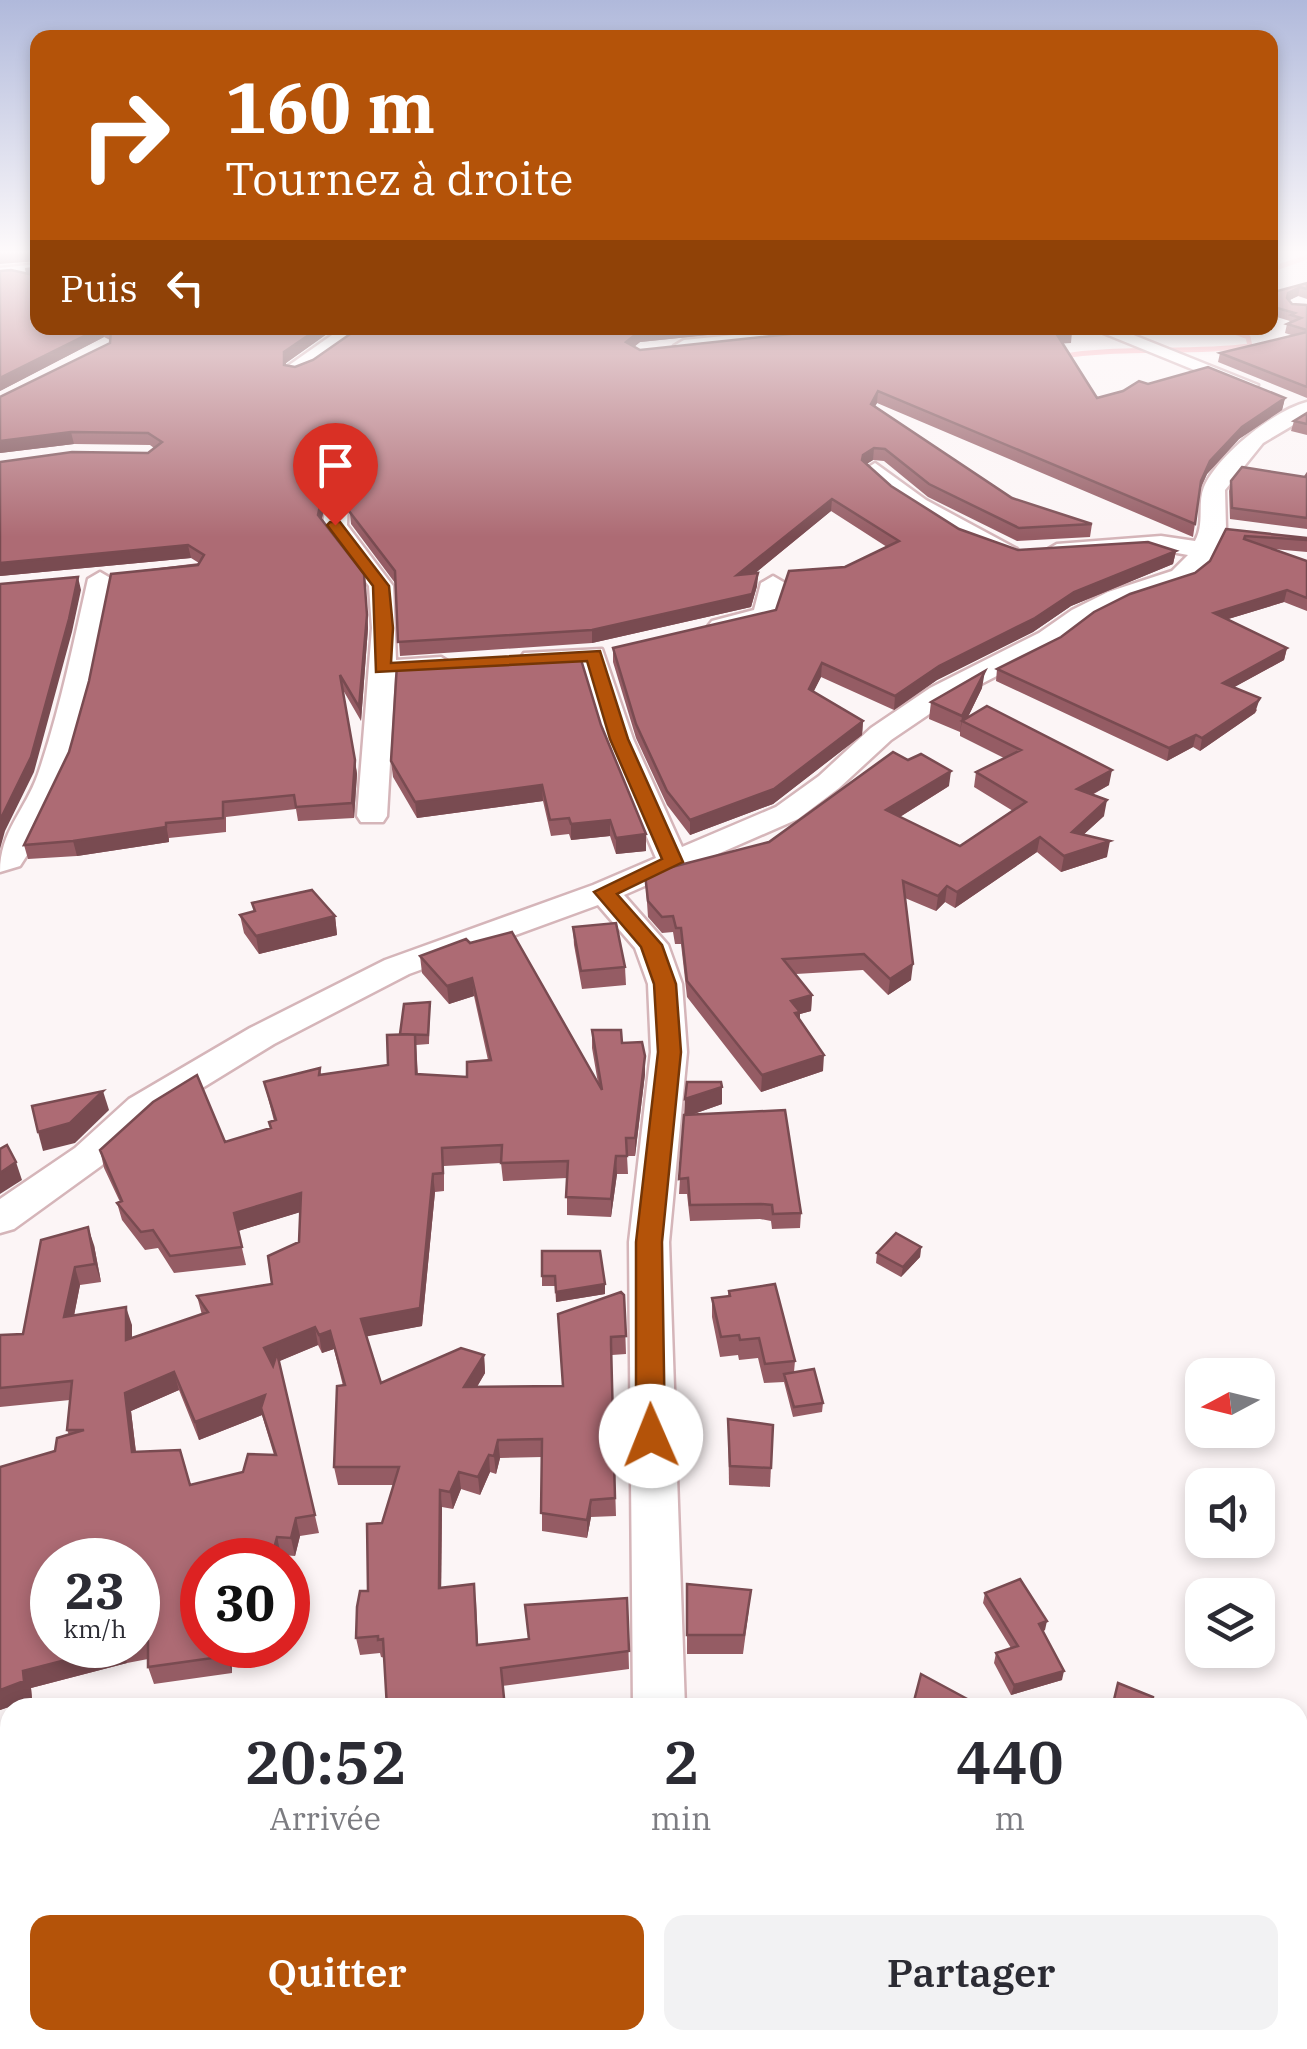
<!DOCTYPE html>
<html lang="fr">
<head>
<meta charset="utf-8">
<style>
  body { margin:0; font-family:"IBM Plex Serif",serif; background:#f2f2f3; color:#2b2b33; height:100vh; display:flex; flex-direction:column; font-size:38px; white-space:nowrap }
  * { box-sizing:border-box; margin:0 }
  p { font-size:32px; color:#7c7c81 }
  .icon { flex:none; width:55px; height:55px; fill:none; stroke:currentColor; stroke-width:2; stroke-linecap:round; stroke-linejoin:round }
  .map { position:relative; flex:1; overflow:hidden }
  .drawer { position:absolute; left:0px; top:1698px; width:1308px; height:352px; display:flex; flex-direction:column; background:#fff; border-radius:30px 30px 0 0; box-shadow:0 5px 15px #0003 }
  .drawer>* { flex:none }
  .top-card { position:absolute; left:30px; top:30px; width:1248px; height:305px; border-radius:20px; box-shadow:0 5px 15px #0003; background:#b45309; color:#fff; overflow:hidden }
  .needle { width:65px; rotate:263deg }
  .tools { position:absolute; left:1185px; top:1358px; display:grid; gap:20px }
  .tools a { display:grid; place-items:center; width:90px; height:90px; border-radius:20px; background:#fff; box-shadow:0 5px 15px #0003; font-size:50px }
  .speed { position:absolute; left:30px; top:1538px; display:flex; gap:20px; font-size:50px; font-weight:700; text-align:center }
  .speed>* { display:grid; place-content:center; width:130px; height:130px; border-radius:50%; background:#fff; box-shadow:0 5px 15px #0003; line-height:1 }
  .speed small { font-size:25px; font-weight:400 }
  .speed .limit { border:15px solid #d22; background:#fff; color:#111 }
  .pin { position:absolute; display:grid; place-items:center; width:85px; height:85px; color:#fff; margin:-102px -42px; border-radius:50% 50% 50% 0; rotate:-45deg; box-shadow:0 0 10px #0007 }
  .pin .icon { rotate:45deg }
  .me { position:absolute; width:110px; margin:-55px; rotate:359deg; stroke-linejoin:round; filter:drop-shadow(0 0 8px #0008) }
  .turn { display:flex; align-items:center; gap:35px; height:210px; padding:0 30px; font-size:45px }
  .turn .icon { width:130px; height:130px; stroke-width:2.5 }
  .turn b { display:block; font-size:70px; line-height:85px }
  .then { display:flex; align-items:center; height:95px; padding:0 30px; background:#0003; gap:20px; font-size:38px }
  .eta { display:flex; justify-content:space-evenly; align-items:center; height:170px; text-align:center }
  .eta b { font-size:60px; font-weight:600; line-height:70px }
  .button { display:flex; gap:20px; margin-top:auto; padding:20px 30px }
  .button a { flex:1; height:115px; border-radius:20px; background:#b45309; color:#fff; font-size:40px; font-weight:600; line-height:115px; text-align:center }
  .button a+a { background:#f2f2f3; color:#2b2b33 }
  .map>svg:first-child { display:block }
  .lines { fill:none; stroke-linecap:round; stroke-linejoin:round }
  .stream { stroke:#fcc1c8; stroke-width:5 }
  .street-casing { stroke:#d5b5b9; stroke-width:5 }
  .street { fill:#fff; fill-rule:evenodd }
  .wall { fill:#955c64; fill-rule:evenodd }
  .shaded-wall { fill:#794b51 }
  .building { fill:#ad6b74; stroke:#794b51; stroke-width:2.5; fill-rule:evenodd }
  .route { fill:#b45309; stroke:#753606; stroke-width:2.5 }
</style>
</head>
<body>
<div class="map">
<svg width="1307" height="2049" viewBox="0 0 1307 2049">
  <rect width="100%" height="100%" fill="#fcf5f6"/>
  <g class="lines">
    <g class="stream">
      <path d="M1270 270 1307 257"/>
      <path d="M1058 357C1121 346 1186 354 1250 346L1248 337 1224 328"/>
    </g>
    <defs>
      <g id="street">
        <path d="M38 264V274L0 278V268Z"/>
        <path d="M342 328H361C347 346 312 379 288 374V366Z"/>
        <path d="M804 328H861L852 334 684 352 674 346 684 340Z"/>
        <path d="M1091 328H1116L1258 385 1255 389H1241Z"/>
        <path d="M1307 402V417L1263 443 1225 490 1226 528 1207 565 1190 581 1126 602 1090 620 1057 645 950 700 891 740 839 788 798 819 624 895 668 945 682 984 687 1052 669 1242 685 1708H633L629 1242 651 1052 648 984 635 948 598 905 409 974 274 1044 155 1117 101 1166 14 1229 0 1233V1199L75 1148 129 1099 250 1028 385 960 593 885 656 858 605 739 582 664 533 667 520 659 524 653 602 649 633 739 682 847 776 807 819 776 871 728 930 688 1039 633 1072 610 1108 592 1172 571 1188 555 1161 550 1057 558 1045 551 1057 544 1161 536 1195 541C1205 523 1197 504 1204 487 1218 455 1273 411 1307 402Z"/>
        <path d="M875 463 926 500 1017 549 1005 556 997 554 910 510 867 475 864 470Z"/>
        <path d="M337 495 348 502 347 525 393 586 396 660 441 657 454 665 441 673 395 676 387 816 383 822H361L357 816 372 628 369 586 323 525 326 502Z"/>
        <path d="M100 572 112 579C93 677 78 781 20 866L0 872C0 831 25 811 38 774 60 710 73 645 88 579Z"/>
        <path d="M773 576 785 583 775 620 721 634 712 631 708 626 712 621 754 610 761 583Z"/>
        <path d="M656 2040H714L715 2049H655Z"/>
      </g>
    </defs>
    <use href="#street" class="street-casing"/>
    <use href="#street" class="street"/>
  </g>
  <g class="wall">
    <path d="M38 266V328H330L331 331 286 363V366L295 367 313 360 356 330 380 328H777L640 342 634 347 640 350 846 328H1071V343H1063L1097 398 1123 391 1139 381 1148 384 1208 367 1285 398 1282 410 1239 439 1207 474 1200 490 1193 537 877 403 875 406 1012 498 1092 524 1090 537 1017 541 928 497 884 461 873 460 866 464 891 486 959 529 1018 550 1148 542 1176 551 1173 564 1071 606 1033 632 937 680 894 710 821 677 813 692 863 721 862 735 773 804 690 835 667 805 636 738 613 662V648L776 610 789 571 845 567 887 547 831 511 754 574 758 573 757 586 751 607 592 643 400 656 395 583 351 524 348 495 327 494 322 519 364 574 365 587 368 628 361 721 343 690 357 774 354 818 298 821 296 809 226 817V832L169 838V842L77 856 28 859 24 845 69 752 89 681 111 574 199 563 191 558 0 576V462L72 452 148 453 154 448 150 445 74 444 0 453V397L110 343V340L104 337 0 391V271L11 270 26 274 25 268Z"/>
    <path d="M1307 283V299L1298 296 1289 300 1292 304 1307 305V398L1218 362 1220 353 1294 336 1285 333 1287 324 1290 321 1270 315V293Z"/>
    <path d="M1307 413V435L1291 431 1294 421Z"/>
    <path d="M1307 474V529L1230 519 1229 491 1231 481 1305 477Z"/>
    <path d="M1226 529 1307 538V552L1273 549 1307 561V611L1284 602 1228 619 1287 648 1284 660 1234 687 1257 710 1255 713 1200 751 1193 747 1167 761 996 681 997 669 1195 573 1210 561Z"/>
    <path d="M982 688 968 717 1109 785 1092 795 1104 816 1084 834 1107 857 1061 872 1037 852 955 908 945 902 936 911 905 898 911 980 888 995 863 970 796 974 812 995 811 1011 800 1014V1020L823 1071 761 1092 687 997 681 944H675L673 932 662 933 648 917 645 874 769 842 949 786 900 817 960 846 1013 811 974 787 976 772 1004 758 960 736V732L929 719 931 702Z"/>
    <path d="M601 725 646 851 616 854 610 836 571 840 569 834 551 836 543 801 417 818 393 777 391 761Z"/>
    <path d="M252 903 335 916 337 935 259 954 244 933 240 915 254 911Z"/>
    <path d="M573 927 625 967 626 985 582 989 574 945Z"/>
    <path d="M466 939 598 1083 592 1048V1030L622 1043 645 1074 635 1156H627L628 1174H617L611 1217 567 1215V1178L503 1181 501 1163 444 1166V1191L435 1192 422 1326 366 1336 381 1383 484 1355 485 1373 477 1387 563 1386 624 1295 626 1354 612 1355 611 1361 616 1516 591 1517 587 1538 542 1531V1457L500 1458 496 1474 490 1472 480 1495 461 1489 453 1509 442 1507 441 1588 476 1601 478 1645 528 1639 627 1598 629 1669 502 1686 381 1657 380 1653 360 1655 356 1638 382 1523 394 1485H338L334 1467 343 1386 334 1349 322 1353 318 1345 279 1361 319 1533 300 1536 295 1556 281 1555 280 1560H202V1645H231L232 1673 154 1684 148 1667V1659L127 1663 31 1688 32 1699 0 1710 55 1451 69 1435 67 1430 70 1400 0 1407V1335L23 1334 41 1240 94 1245 101 1282 80 1285 74 1316 132 1325V1339L202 1315 197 1296 272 1284 299 1242 300 1212 238 1231 246 1265 174 1273 158 1248 145 1250 122 1220 117 1203 120 1202 104 1168 100 1150 225 1142 270 1128 274 1121 264 1082 320 1068 321 1075 388 1065 400 1034 430 1002 429 1044 416 1045 418 1074 467 1077 488 1060 474 996 449 1004 422 973 420 956ZM179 1390 199 1440 262 1415 274 1455 243 1472 190 1485 136 1452 131 1411ZM138 1560V1645H52Z"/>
    <path d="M722 1087V1104L691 1115 801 1213 800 1228 772 1229 771 1221 760 1219 690 1221 687 1194H679L685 1099Z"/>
    <path d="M921 1247 920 1257 901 1277 876 1263 877 1253Z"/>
    <path d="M542 1251 605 1284V1294L556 1302 555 1286H542Z"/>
    <path d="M729 1291 795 1361 794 1372 823 1403 822 1412 793 1417 784 1382 764 1383 758 1358 739 1360 738 1355 720 1357 712 1317V1298L728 1296Z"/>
    <path d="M728 1419 773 1425 770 1487 729 1485Z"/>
    <path d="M687 1584 749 1609 743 1654H687Z"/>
    <path d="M985 1593 1045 1630 1043 1631 1062 1680 1011 1695 994 1663 996 1653 1011 1648 983 1603Z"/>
    <path d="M921 1674 984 1708H913Z"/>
    <path d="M492 2040H592L603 2049H498Z"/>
    <path d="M1033 2040H1106V2049H1051Z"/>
    <path d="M1128 2040H1298L1307 2049H1147Z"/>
  </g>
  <g class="shaded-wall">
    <path d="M38 251V261L0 264V254Z"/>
    <path d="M25 268H38V278L28 279Z"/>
    <path d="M1300 287 1298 296 1286 302 1288 293Z"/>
    <path d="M100 328H102L104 337 0 391V378Z"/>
    <path d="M319 328H330L331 331 286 363 285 377 284 352Z"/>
    <path d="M675 328H777L640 342 626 353V342L640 331Z"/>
    <path d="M1072 332 1071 343 1055 344 1056 333Z"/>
    <path d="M878 391 877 403 870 415 871 404Z"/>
    <path d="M1285 398 1282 410 1239 439 1207 474 1198 493 1201 481 1210 461 1242 427Z"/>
    <path d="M71 432 74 444 0 453V441Z"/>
    <path d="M874 448 873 460 862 467 863 455Z"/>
    <path d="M325 482 327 494 320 527 318 515Z"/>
    <path d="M832 499 831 511 737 588V575Z"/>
    <path d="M188 545 191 558 0 576V563Z"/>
    <path d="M1176 551 1173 564 1071 606 1033 632 937 680 894 710 895 696 939 666 1074 592Z"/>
    <path d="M758 573 757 586 751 607 592 643V630Z"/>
    <path d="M364 574 368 628 361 721 359 707Z"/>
    <path d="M78 577 81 590 72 632 34 772 5 831 0 849V820Z"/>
    <path d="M1287 590 1284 602 1212 624 1214 613Z"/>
    <path d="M1287 648 1284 660 1220 695 1223 683Z"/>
    <path d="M822 663 821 677 808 703 809 689Z"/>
    <path d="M985 671 982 688 965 723 962 721 960 733 962 716Z"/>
    <path d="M1260 698 1255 713 1200 751 1202 738Z"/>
    <path d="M863 721 862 735 773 804 690 835V820Z"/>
    <path d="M1196 735 1193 747 1167 761 1169 748Z"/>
    <path d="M355 760 357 774 354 818 352 803Z"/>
    <path d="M1112 770 1109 785 1074 804 1077 789Z"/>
    <path d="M951 771 949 786 885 826 886 810Z"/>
    <path d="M542 785 543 801 417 818 415 802Z"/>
    <path d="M1107 800 1104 816 1070 847 1072 832Z"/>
    <path d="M610 820V836L571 840V824Z"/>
    <path d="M166 823 169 842 77 856 73 841Z"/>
    <path d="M646 834V851L616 854V838Z"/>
    <path d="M1040 837 1037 852 955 908 957 892Z"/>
    <path d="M1110 841 1107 857 1061 872 1064 856Z"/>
    <path d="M947 886 945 902 936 911 938 896Z"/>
    <path d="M335 916 337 935 259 954 256 936Z"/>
    <path d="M913 964 911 980 888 995 890 979Z"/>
    <path d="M472 978 474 996 449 1004 447 986Z"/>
    <path d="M812 995 811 1011 800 1014 799 1028 791 1001Z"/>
    <path d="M824 1055 823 1071 761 1092 762 1075Z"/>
    <path d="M645 1056V1074L635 1156V1138Z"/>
    <path d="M722 1087V1104L685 1117V1099Z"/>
    <path d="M103 1091 109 1110 75 1143 43 1151 38 1132Z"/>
    <path d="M616 1156 617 1174 611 1217V1199Z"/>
    <path d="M16 1162 22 1180 0 1194V1173Z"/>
    <path d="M433 1174 435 1192 422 1326 364 1337 361 1319Z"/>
    <path d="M301 1193 304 1211 238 1231 234 1213Z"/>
    <path d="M88 1227 94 1245 101 1282 95 1264Z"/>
    <path d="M921 1247 920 1257 901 1277 903 1267Z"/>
    <path d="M75 1267 80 1285 70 1335 64 1317Z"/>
    <path d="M605 1284V1294L556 1302V1292Z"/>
    <path d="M126 1307 132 1325V1358L126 1340Z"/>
    <path d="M315 1327 318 1345 268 1366 264 1348Z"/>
    <path d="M330 1331 334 1349 322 1353 319 1335Z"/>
    <path d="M484 1355 485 1373 466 1405 464 1387Z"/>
    <path d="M174 1372 179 1390 131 1411 138 1470 132 1452 125 1393Z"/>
    <path d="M265 1395 262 1415 199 1440 195 1422Z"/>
    <path d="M498 1440 500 1458 496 1474 494 1456Z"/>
    <path d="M489 1455 490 1472 480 1495 478 1477Z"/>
    <path d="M459 1472 461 1489 453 1509 450 1492Z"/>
    <path d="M440 1490 442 1507 441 1606 439 1588Z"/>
    <path d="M591 1500V1517L587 1538V1520Z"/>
    <path d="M296 1518 300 1536 295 1556 291 1538Z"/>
    <path d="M277 1537 281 1555 280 1560H271Z"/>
    <path d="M1047 1621 1045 1630 1037 1634 1039 1624Z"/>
    <path d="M121 1645 127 1663 31 1688 32 1699 0 1710V1690L23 1671Z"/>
    <path d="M226 1645H231L232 1673 227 1656Z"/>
    <path d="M1064 1671 1062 1680 1011 1695 1014 1685Z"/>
    <path d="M10 1928V1948L0 1950V1930Z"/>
    <path d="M85 2040H95L93 2049H86L84 2045Z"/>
    <path d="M399 2040H424L411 2049H401Z"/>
  </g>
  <g class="building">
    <path d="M0 250H38V251L0 254Z"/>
    <path d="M11 270 38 276V328H100L0 378V271Z"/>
    <path d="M1307 283V289L1300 287 1288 293 1287 298 1292 304 1307 305V330L1287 324 1301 318 1291 315 1295 313 1270 306V293Z"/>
    <path d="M105 328H319L284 352V365L295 367 313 360 356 330 380 328H675L640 331 626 342 640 350 846 328H1071L1072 332 1056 333 1097 398 1123 391 1139 381 1148 384 1208 367 1285 398 1242 427 1210 461 1201 481 1195 524 878 391 871 404 1012 498 1092 524 1019 528 929 484 885 449 874 448 863 455 862 460 891 486 959 529 1018 550 1148 542 1176 551 1074 592 1035 618 939 666 895 696 822 663 809 689 863 721 774 789 690 820 667 791 636 724 613 648 776 610 789 571 845 567 899 541 832 499 737 575 758 573 752 594 592 630 398 642 395 571 349 511 347 483 325 482 318 515 364 574 367 615 359 707 340 675 355 760 352 803 296 807 294 795 223 802V818L166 823V827L73 841 24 845 69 752 89 681 111 574 198 565 204 555 188 545 0 563V462L72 452 148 453 162 442 148 433 71 432 0 441V397L110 343 111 330Z"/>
    <path d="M1307 332V387L1220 353Z"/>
    <path d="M1307 413V424L1294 421Z"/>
    <path d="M1242 467 1305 477 1307 474V518L1232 508 1231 481Z"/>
    <path d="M1226 529 1307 538V540L1245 536 1244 539 1307 561V598L1287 590 1214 613 1287 648 1223 683 1260 698 1258 701 1202 738 1196 735 1169 748 997 669 1061 637 1094 612 1130 594 1195 573 1210 561Z"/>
    <path d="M78 577 69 619 31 757 0 820V584Z"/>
    <path d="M579 653 601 725 646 834 616 838 610 820 571 824 569 818 550 820 542 785 415 802 391 761 397 664Z"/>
    <path d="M985 671 962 716 931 702Z"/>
    <path d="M987 706 1112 770 1077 789 1107 800 1072 832 1110 841 1064 856 1040 837 957 892 947 886 938 896 903 881 913 964 890 979 864 954 783 959 812 995 791 1001 800 1012 795 1013 824 1055 762 1075 687 981 681 928H676L673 916 662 917 648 901 645 874 769 842 893 752 908 760 921 754 951 771 886 810 960 846 1026 802 976 772 1021 750 962 721Z"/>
    <path d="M312 890 335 916 256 936 240 915 255 911 252 903Z"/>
    <path d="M616 923 625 967 581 971 573 927Z"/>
    <path d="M512 932 602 1090 592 1030H621L622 1043 642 1042 645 1056 635 1138H626L627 1156H616L611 1199 566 1197 568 1161 501 1163 502 1145 442 1148 443 1173 433 1174 420 1308 361 1319 381 1383 461 1348 484 1355 464 1387 563 1386 558 1314 621 1292 624 1295 626 1336 611 1337V1344L615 1498 591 1500 587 1520 541 1513 542 1439 498 1440 494 1456 489 1455 478 1477 459 1472 450 1492 440 1490 439 1588 474 1584 477 1645 529 1639 525 1605 627 1598 629 1651 501 1668 505 1708H387L383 1639 378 1640V1636L356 1638 357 1607 360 1591H368L367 1524 382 1523 399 1467H334L337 1386 345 1385 330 1331 319 1335 315 1327 264 1348 273 1366 277 1353 315 1515 296 1518 291 1538 277 1537 271 1560H202V1645H226L227 1656 148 1667V1641L138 1643V1560H52V1645H124L23 1671 24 1681 0 1690V1467L55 1451 57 1438 84 1430H67L72 1381 0 1388V1335L23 1334 41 1240 88 1227 95 1264 75 1267 64 1317 126 1307V1340L208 1312 197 1296 272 1284 268 1256 299 1242 301 1193 234 1213 242 1247 170 1256 153 1230 141 1232 117 1203 122 1201 100 1150 153 1102 197 1075 225 1142 271 1128 269 1122 276 1120 264 1082 320 1068 319 1075 388 1065 387 1035 415 1034 416 1074 467 1077V1062L491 1060 472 978 447 986 420 956 466 939 470 943ZM174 1372 195 1422 265 1395 261 1408 276 1455 248 1454 243 1472 190 1485 180 1450 132 1452 125 1393Z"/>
    <path d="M430 1002 428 1035 400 1034 404 1004Z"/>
    <path d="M687 1082H721L722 1087 685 1099Z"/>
    <path d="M103 1091 70 1123 38 1132 32 1106Z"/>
    <path d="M785 1110 801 1213 773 1214 772 1205 761 1204 690 1205 688 1178 679 1179 684 1115Z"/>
    <path d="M7 1145 16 1162 0 1173V1149Z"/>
    <path d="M896 1233 921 1247 903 1267 877 1253Z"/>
    <path d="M542 1251H600L605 1284 556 1292 555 1276H542Z"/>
    <path d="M775 1284 795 1361 765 1364 759 1338 740 1340 739 1335 721 1337 712 1298 730 1296 729 1291Z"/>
    <path d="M814 1369 823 1403 794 1407 784 1374Z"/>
    <path d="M728 1419 773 1425 771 1468 730 1466Z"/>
    <path d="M1020 1579 1047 1621 1039 1624 1064 1671 1014 1685 996 1653 1018 1646 985 1593Z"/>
    <path d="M687 1584 751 1590 744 1635H687Z"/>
    <path d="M921 1674 984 1708H935L914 1701Z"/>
    <path d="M1118 1683 1153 1697 1151 1708H1112Z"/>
    <path d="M10 1739V1928L0 1930V1741Z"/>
    <path d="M1298 1936 1307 1940V2049H1182V2047L1166 2040H1298Z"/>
    <path d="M34 2040H85L84 2045 65 2049H33Z"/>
    <path d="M282 2040H399L404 2049H286Z"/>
    <path d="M501 2040H592L603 2049H507Z"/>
    <path d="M1068 2040H1106V2049H1071V2042Z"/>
  </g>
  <linearGradient id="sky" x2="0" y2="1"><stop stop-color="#b0b9db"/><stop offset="0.47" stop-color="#fefafb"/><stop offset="1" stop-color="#fefafb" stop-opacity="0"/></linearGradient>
  <rect width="1307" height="537" fill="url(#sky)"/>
  <path class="route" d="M330 522H340L389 586 393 628 391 663 600 651 628 739 683 862 617 894 662 945 676 984 681 1052 662 1242 665 1436 661 1444 651 1448 640 1444 636 1436V1242L658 1052 654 984 641 947 594 892 662 859 610 739 587 661 376 672 373 586 327 525Z"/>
</svg>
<div class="tools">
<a><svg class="needle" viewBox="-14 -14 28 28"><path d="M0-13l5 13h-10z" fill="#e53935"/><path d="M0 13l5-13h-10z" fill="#7c7c81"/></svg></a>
<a><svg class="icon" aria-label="sound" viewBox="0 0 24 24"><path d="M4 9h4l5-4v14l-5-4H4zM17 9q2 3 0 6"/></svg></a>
<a><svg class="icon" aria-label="layers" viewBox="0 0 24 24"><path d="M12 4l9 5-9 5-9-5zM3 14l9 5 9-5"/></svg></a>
</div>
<div class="speed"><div>23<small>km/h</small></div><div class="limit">30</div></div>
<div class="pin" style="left:335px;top:525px;background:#d93025"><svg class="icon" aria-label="arrive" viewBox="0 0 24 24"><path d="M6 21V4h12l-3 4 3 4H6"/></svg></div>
<svg class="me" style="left:651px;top:1436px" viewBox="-20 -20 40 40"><circle r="19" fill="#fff"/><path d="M0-13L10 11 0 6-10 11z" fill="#b45309"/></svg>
<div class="top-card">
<div class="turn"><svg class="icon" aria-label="right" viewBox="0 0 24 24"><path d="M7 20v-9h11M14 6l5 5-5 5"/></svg><div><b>160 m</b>Tournez à droite</div></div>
<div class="then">Puis<svg class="icon" aria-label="left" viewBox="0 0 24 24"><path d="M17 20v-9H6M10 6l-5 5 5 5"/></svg></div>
</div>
<section class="drawer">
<div class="eta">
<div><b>20:52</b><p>Arrivée</p></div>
<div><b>2</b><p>min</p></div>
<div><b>440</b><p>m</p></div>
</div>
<div class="button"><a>Quitter</a><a>Partager</a></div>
</section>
</div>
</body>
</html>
